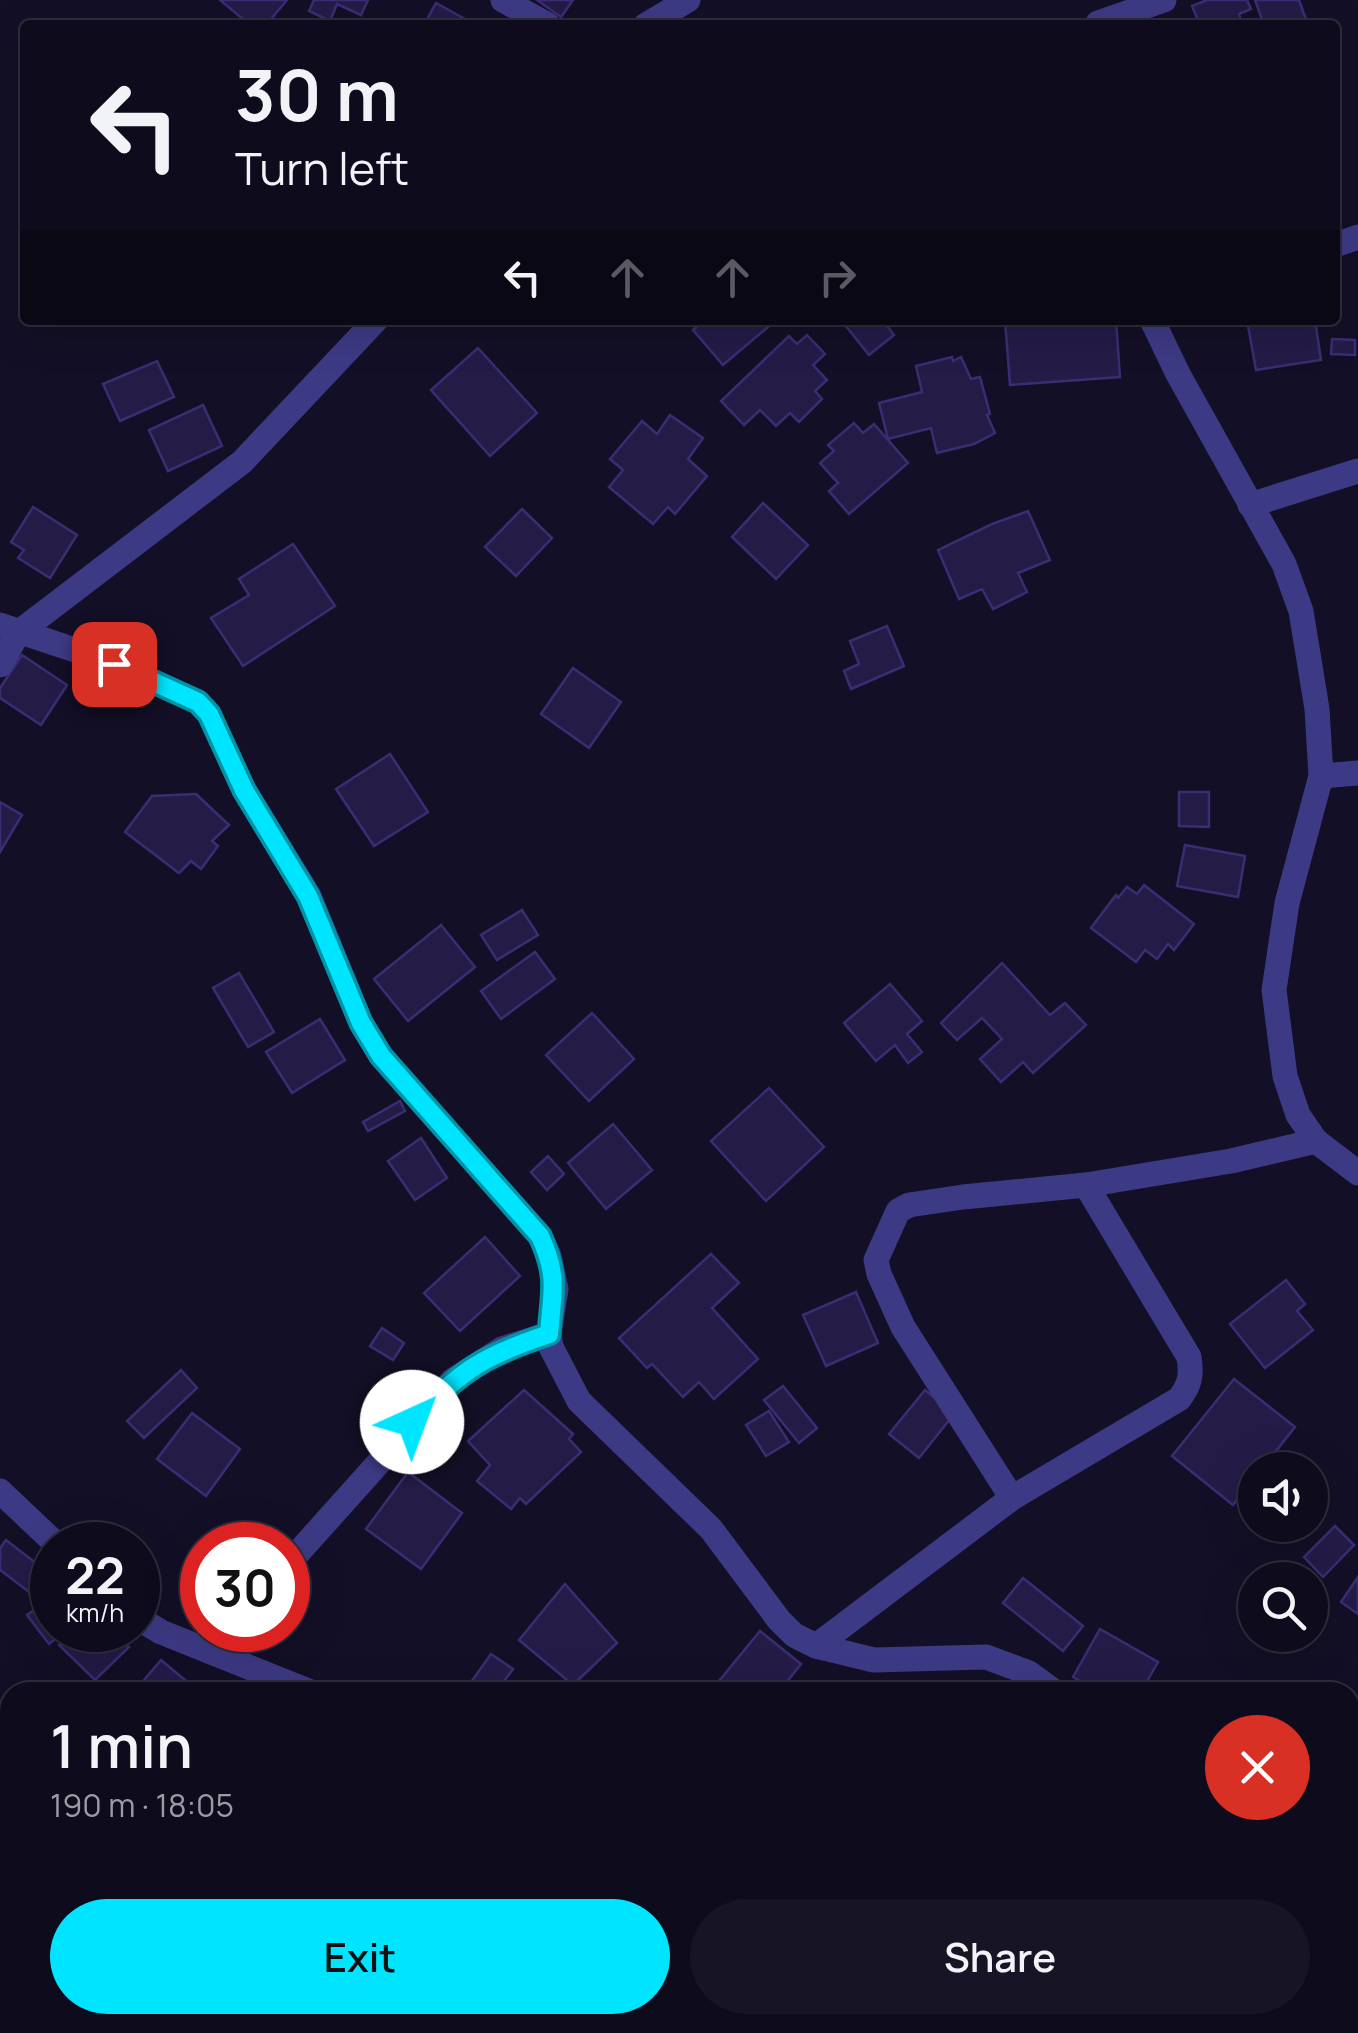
<!DOCTYPE html>
<html lang="en">
<head>
<meta charset="utf-8">
<style>
  body { margin:0; font-family:Manrope,sans-serif; background:#171425; color:#f1f3f6; height:100vh; display:flex; flex-direction:column; font-size:38px; white-space:nowrap }
  * { box-sizing:border-box; margin:0 }
  p { font-size:32px; color:#9b9ba3 }
  .icon { flex:none; width:55px; height:55px; fill:none; stroke:currentColor; stroke-width:2; stroke-linecap:round; stroke-linejoin:round }
  .map { position:relative; flex:1; overflow:hidden }
  .drawer { position:absolute; left:0px; top:1682px; width:1360px; height:352px; display:flex; flex-direction:column; background:#0e0b1c; border-radius:30px 30px 0 0; box-shadow:0 10px 40px #0002,0 0 0 2px #2e2b3b }
  .drawer>* { flex:none }
  .top-card { position:absolute; left:20px; top:20px; width:1320px; height:305px; border-radius:10px; box-shadow:0 10px 40px #0002,0 0 0 2px #2e2b3b; background:#0e0b1c; color:#f1f3f6; overflow:hidden }
  .fabs { position:absolute; left:1238px; top:1452px; display:grid; gap:20px }
  .fabs a { display:grid; place-items:center; width:90px; height:90px; border-radius:50%; background:#0e0b1c; box-shadow:0 10px 40px #0002,0 0 0 2px #2e2b3b; font-size:50px }
  .speed { position:absolute; left:30px; top:1522px; display:flex; gap:20px; font-size:50px; font-weight:700; text-align:center }
  .speed>* { display:grid; place-content:center; width:130px; height:130px; border-radius:50%; background:#0e0b1c; box-shadow:0 10px 40px #0002,0 0 0 2px #2e2b3b; line-height:1 }
  .speed small { font-size:25px; font-weight:400 }
  .speed .limit { border:15px solid #d22; background:#fff; color:#111 }
  .pin { position:absolute; display:grid; place-items:center; width:85px; height:85px; color:#fff; margin:-42px; border-radius:20px; box-shadow:0 5px 15px #0006 }
  .me { position:absolute; width:110px; margin:-55px; rotate:43deg; stroke-linejoin:round; filter:drop-shadow(0 0 8px #0008) }
  .turn { display:flex; align-items:center; gap:35px; height:210px; padding:0 50px; font-size:45px }
  .turn .icon { width:130px; height:130px; stroke-width:2.5 }
  .turn b { display:block; font-size:70px; line-height:85px }
  .lanes { display:flex; align-items:center; height:95px; padding:0 50px; background:#0003; justify-content:center; gap:50px; direction:ltr }
  .lanes .off { opacity:.35 }
  .round { display:grid; place-items:center; flex:none; width:105px; height:105px; border-radius:52px; background:#171425 }
  .head { display:flex; align-items:center; justify-content:space-between; height:170px; padding:0 50px }
  h1 { font-size:60px; font-weight:600; line-height:75px }
  .primary-button { display:flex; gap:20px; margin-top:auto; padding:20px 50px }
  .primary-button a { flex:1; height:115px; border-radius:60px; background:#00e5ff; color:#111; font-size:40px; font-weight:600; line-height:115px; text-align:center }
  .primary-button a+a { background:#171425; color:#f1f3f6 }
  .map>svg:first-child { display:block }
  .building { fill:#241b47; stroke:#3b2d73; stroke-width:2.5 }
  .lines { fill:none; stroke-linecap:round; stroke-linejoin:round }
  .minor { stroke:#3d3a85; stroke-width:25 }
  .route-casing { stroke:#0095a6; stroke-width:25 }
  .route { stroke:#00e5ff; stroke-width:18 }
</style>
</head>
<body>
<div class="map">
<svg width="1358" height="2033" viewBox="0 0 1358 2033">
  <rect width="100%" height="100%" fill="#130f26"/>
  <g class="building">
    <path d="M220 0H287L266 25H250Z"/>
    <path d="M314 0H368L361 15 337 4 330 21 309 11Z"/>
    <path d="M537 0H573L561 17Z"/>
    <path d="M1207 0H1247L1251 9 1239 14 1241 21 1232 25H1200L1192 6Z"/>
    <path d="M1255 0H1299L1308 25H1264Z"/>
    <path d="M436 3 476 25H424Z"/>
    <path d="M704 320H762L768 327 723 365 693 330Z"/>
    <path d="M841 320H895L887 326 894 335 869 355Z"/>
    <path d="M1005 320H1116L1120 377 1010 385Z"/>
    <path d="M1247 320H1315L1321 360 1256 370Z"/>
    <path d="M807 335 825 354 813 365 827 380 815 391 822 399 799 422 790 413 776 426 760 410 744 425 721 401 789 336 797 344Z"/>
    <path d="M1332 339 1355 340V355L1331 354Z"/>
    <path d="M478 348 537 413 490 456 431 390Z"/>
    <path d="M952 357 953 361 961 357 971 379 980 377 990 414 987 415 995 433 974 444 937 453 931 428 888 439 879 403 922 392 916 366Z"/>
    <path d="M157 361 174 397 120 421 103 384Z"/>
    <path d="M203 405 222 446 168 471 149 430Z"/>
    <path d="M670 415 703 438 688 459 707 476 675 514 668 507 653 524 609 487 623 470 610 459 642 421 657 434Z"/>
    <path d="M854 423 863 433 874 424 908 463 849 514 829 491 838 483 820 463 834 451 828 445Z"/>
    <path d="M763 503 808 545 776 579 732 537Z"/>
    <path d="M33 507 77 535 50 578 18 558 24 550 11 542Z"/>
    <path d="M522 509 552 538 516 576 485 547Z"/>
    <path d="M1028 511 1050 560 1018 573 1027 592 993 609 982 589 959 599 938 550 992 524Z"/>
    <path d="M293 544 335 606 243 666 211 618 249 595 239 579Z"/>
    <path d="M887 626 904 666 851 689 844 671 859 664 850 641Z"/>
    <path d="M22 655 67 685 41 725 0 698V688Z"/>
    <path d="M573 668 621 702 589 748 541 714Z"/>
    <path d="M390 754 428 812 374 846 336 789Z"/>
    <path d="M1179 792H1209V827L1179 826Z"/>
    <path d="M196 794 229 825 212 841 218 846 201 869 191 861 179 873 125 832 152 796Z"/>
    <path d="M0 802 22 815 0 852Z"/>
    <path d="M1185 845 1245 856 1238 897 1177 886Z"/>
    <path d="M1144 885 1194 924 1174 950 1168 944 1157 959 1145 950 1136 962 1091 928 1116 895 1118 898 1127 887 1137 894Z"/>
    <path d="M522 910 538 935 497 960 481 935Z"/>
    <path d="M441 925 475 967 408 1021 374 979Z"/>
    <path d="M535 952 555 979 501 1019 481 991Z"/>
    <path d="M1002 963 1050 1015 1065 1003 1086 1025 1033 1073 1023 1062 1001 1082 980 1059 1002 1039 982 1018 957 1040 941 1023Z"/>
    <path d="M239 973 274 1032 248 1047 213 988Z"/>
    <path d="M890 984 922 1021 907 1034 922 1052 908 1063 895 1045 876 1061 844 1023Z"/>
    <path d="M592 1013 634 1059 589 1101 546 1055Z"/>
    <path d="M320 1019 345 1060 292 1093 266 1052Z"/>
    <path d="M769 1088 824 1147 766 1201 711 1141Z"/>
    <path d="M400 1101 405 1111 368 1131 363 1122Z"/>
    <path d="M613 1124 652 1170 606 1209 568 1163Z"/>
    <path d="M421 1138 447 1178 415 1200 388 1161Z"/>
    <path d="M548 1156 564 1174 547 1190 531 1172Z"/>
    <path d="M485 1237 520 1276 460 1331 424 1293Z"/>
    <path d="M711 1254 739 1283 712 1308 758 1359 714 1399 699 1382 683 1397 652 1364 647 1368 619 1338Z"/>
    <path d="M1286 1280 1305 1304 1297 1311 1313 1330 1265 1368 1230 1324Z"/>
    <path d="M856 1292 878 1343 826 1366 803 1315Z"/>
    <path d="M382 1328 404 1343 393 1360 370 1346Z"/>
    <path d="M181 1370 197 1388 144 1438 127 1421Z"/>
    <path d="M1234 1379 1295 1427 1261 1470H1255V1477L1233 1505 1172 1456Z"/>
    <path d="M783 1386 817 1428 799 1443 764 1400Z"/>
    <path d="M524 1390 573 1434 569 1439 581 1452 526 1504 520 1498 511 1509 477 1481 490 1465 468 1441Z"/>
    <path d="M925 1390 954 1414 919 1458 889 1434Z"/>
    <path d="M769 1411 789 1442 766 1456 746 1425Z"/>
    <path d="M192 1413 240 1449 206 1496 157 1459Z"/>
    <path d="M408 1472 462 1513 421 1569 366 1529Z"/>
    <path d="M1335 1526 1354 1545 1323 1577 1304 1557Z"/>
    <path d="M6 1540 50 1574 33 1595 0 1570V1548Z"/>
    <path d="M1358 1577V1614L1341 1602Z"/>
    <path d="M1023 1578 1083 1626 1063 1651 1003 1603Z"/>
    <path d="M565 1584 617 1643 573 1685 519 1640Z"/>
    <path d="M47 1601 52 1609V1630H67L49 1644 27 1615Z"/>
    <path d="M1100 1629 1158 1662 1141 1692H1100L1073 1677Z"/>
    <path d="M74 1630H112L129 1647 95 1680 59 1645Z"/>
    <path d="M760 1631 801 1664 779 1692H710Z"/>
    <path d="M491 1654 513 1669 496 1692H479L469 1685Z"/>
    <path d="M161 1660 197 1690 195 1692H134Z"/>
    <path d="M1350 2021 1354 2025 1347 2033H1282L1289 2025H1350Z"/>
    <path d="M32 2025H67L81 2033H28Z"/>
    <path d="M521 2025H550L565 2033H517Z"/>
    <path d="M1092 2025H1164L1156 2033H1100Z"/>
  </g>
  <g class="lines">
    <g class="minor">
      <path d="M503 0 548 25"/>
      <path d="M1098 23 1164 0"/>
      <path d="M646 25 688 0"/>
      <path d="M1335 245 1358 237"/>
      <path d="M1152 320 1178 374 1284 564 1301 611 1317 709 1321 776 1287 903 1274 990 1285 1076 1298 1115 1316 1141 1358 1173"/>
      <path d="M1250 505 1358 471"/>
      <path d="M0 625 114 663 198 702 209 714 244 790 309 896 361 1023 381 1056 540 1236 549 1256 556 1289 549 1334 551 1347 579 1401 711 1529 779 1620 794 1635 816 1646 874 1660 986 1657 1029 1673 1055 1692"/>
      <path d="M0 665 18 633 242 462 376 320"/>
      <path d="M1321 776 1358 773"/>
      <path d="M0 1491 57 1545"/>
      <path d="M1012 1498 903 1327 879 1274 876 1260 898 1211 909 1205 963 1197 1086 1185 1231 1161 1316 1141"/>
      <path d="M288 1564 452 1381 502 1349 549 1334"/>
      <path d="M138 1618 161 1632 311 1692"/>
      <path d="M816 1646 1012 1498 1179 1399C1190 1385 1192 1375 1189 1357L1086 1185"/>
      <path d="M1350 1875 1358 1867"/>
      <path d="M1350 1971 1358 1979"/>
      <path d="M1007 2025 1020 2033"/>
      <path d="M1192 2033 1201 2025"/>
    </g>
  </g>
  <g class="lines">
    <defs>
      <path id="route" d="M114 664 198 702 209 714 244 790 308 896 361 1023 381 1056 540 1236C559 1278 552 1292 549 1334 480 1357 462 1370 412 1422"/>
    </defs>
    <use href="#route" class="route-casing"/>
    <use href="#route" class="route"/>
  </g>
</svg>
<div class="fabs">
<a><svg class="icon" aria-label="sound" viewBox="0 0 24 24"><path d="M4 9h4l5-4v14l-5-4H4zM17 9q2 3 0 6"/></svg></a>
<a><svg class="icon" aria-label="search" viewBox="0 0 24 24"><circle cx="10" cy="10" r="6"/><path d="M15 15l6 6"/></svg></a>
</div>
<div class="speed"><div>22<small>km/h</small></div><div class="limit">30</div></div>
<div class="pin" style="left:114px;top:664px;background:#d93025"><svg class="icon" aria-label="arrive" viewBox="0 0 24 24"><path d="M6 21V4h12l-3 4 3 4H6"/></svg></div>
<svg class="me" style="left:412px;top:1422px" viewBox="-20 -20 40 40"><circle r="19" fill="#fff"/><path d="M0-13L10 11 0 6-10 11z" fill="#00e5ff"/></svg>
<div class="top-card">
<div class="turn"><svg class="icon" aria-label="left" viewBox="0 0 24 24"><path d="M17 20v-9H6M10 6l-5 5 5 5"/></svg><div><b>30 m</b>Turn left</div></div>
<div class="lanes"><svg class="icon" aria-label="left" viewBox="0 0 24 24"><path d="M17 20v-9H6M10 6l-5 5 5 5"/></svg><svg class="icon off" aria-label="ahead" viewBox="0 0 24 24"><path d="M12 20V5M6 11l6-6 6 6"/></svg><svg class="icon off" aria-label="ahead" viewBox="0 0 24 24"><path d="M12 20V5M6 11l6-6 6 6"/></svg><svg class="icon off" aria-label="right" viewBox="0 0 24 24"><path d="M7 20v-9h11M14 6l5 5-5 5"/></svg></div>
</div>
<section class="drawer">
<div class="head"><div><h1>1 min</h1><p>190 m · 18:05</p></div><a class="round" style="background:#d93025;color:#fff"><svg class="icon" aria-label="close" viewBox="0 0 24 24"><path d="M6 6l12 12M18 6L6 18"/></svg></a></div>
<div class="primary-button"><a>Exit</a><a>Share</a></div>
</section>
</div>
</body>
</html>
